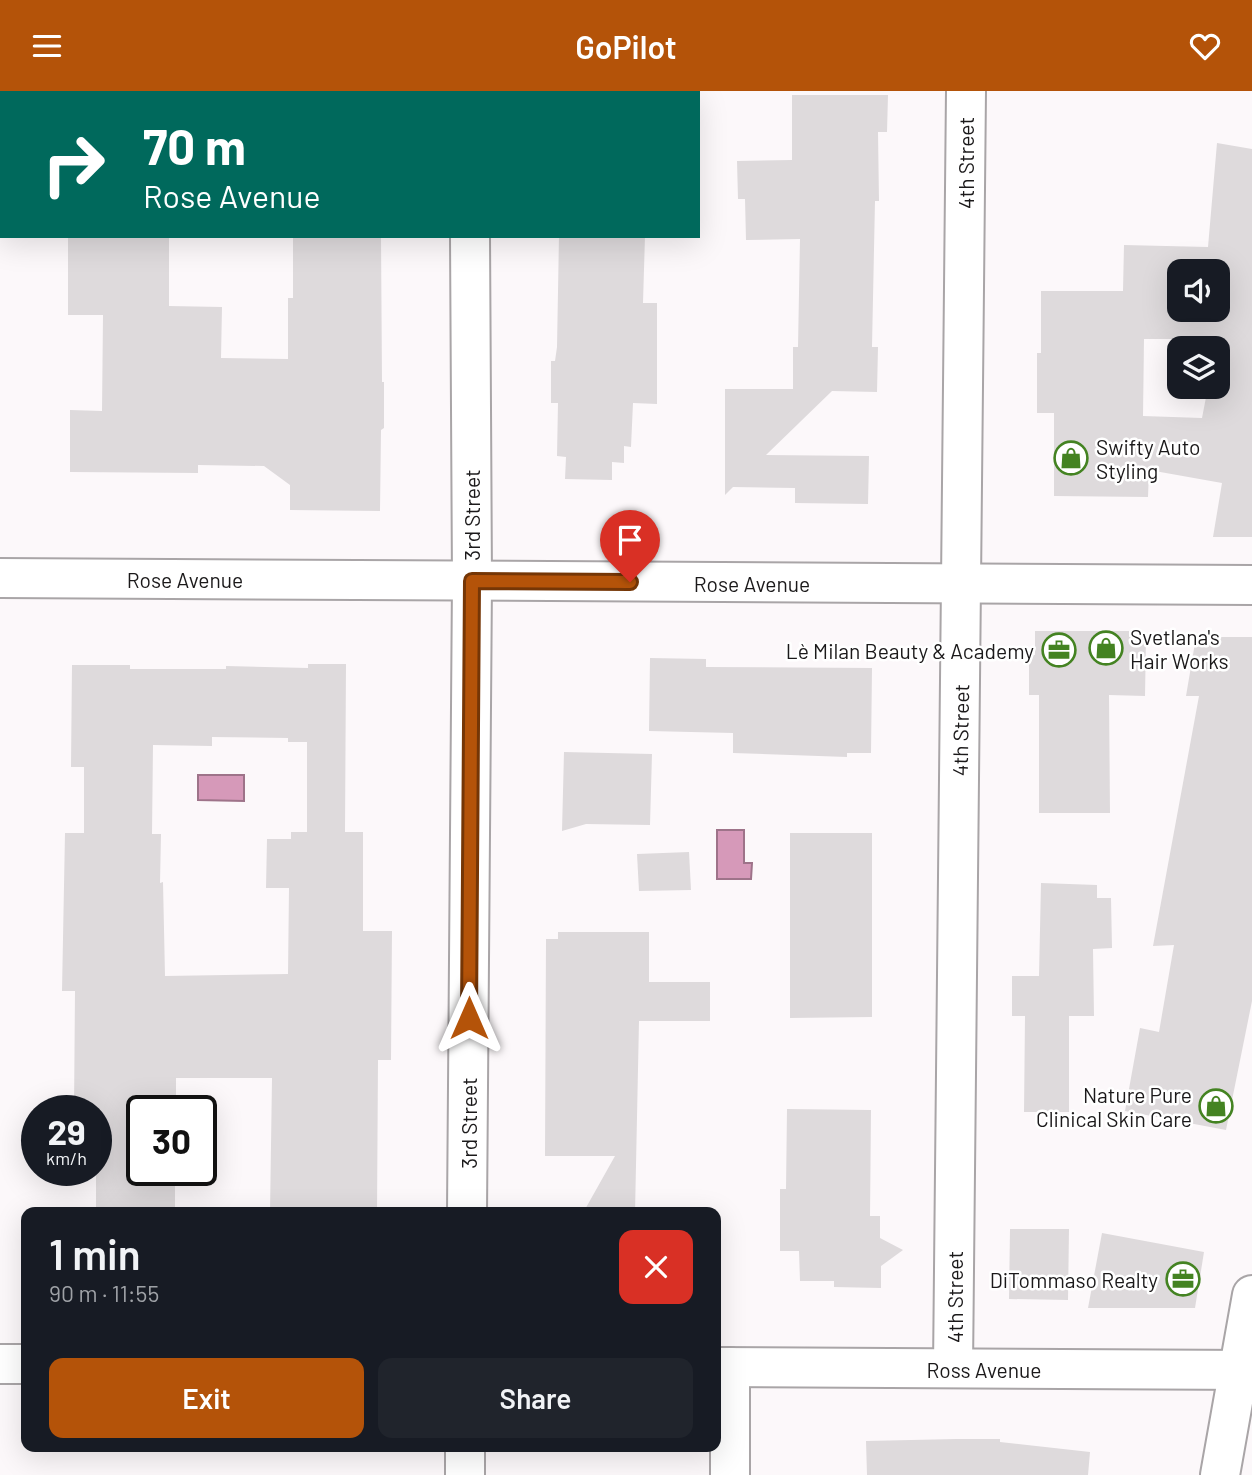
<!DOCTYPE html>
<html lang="en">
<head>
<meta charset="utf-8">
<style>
  body { margin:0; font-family:Barlow,sans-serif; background:#20242c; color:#f1f3f6; height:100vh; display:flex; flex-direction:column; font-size:26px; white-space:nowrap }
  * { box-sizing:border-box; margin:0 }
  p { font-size:23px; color:#9ea1a6 }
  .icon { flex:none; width:38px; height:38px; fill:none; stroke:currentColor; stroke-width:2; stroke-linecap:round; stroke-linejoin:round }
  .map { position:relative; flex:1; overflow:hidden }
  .side { position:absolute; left:21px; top:1116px; width:700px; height:245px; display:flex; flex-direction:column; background:#171b24; border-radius:14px; box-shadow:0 7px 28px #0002 }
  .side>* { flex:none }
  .guide { position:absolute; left:0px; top:0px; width:700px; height:147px; box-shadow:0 7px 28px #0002; background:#00695c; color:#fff; overflow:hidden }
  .fabs { position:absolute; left:1167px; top:168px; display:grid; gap:14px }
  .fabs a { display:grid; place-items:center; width:63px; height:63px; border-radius:14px; background:#171b24; box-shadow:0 7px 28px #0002; font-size:35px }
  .speed { position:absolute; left:21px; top:1004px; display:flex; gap:14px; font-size:35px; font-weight:700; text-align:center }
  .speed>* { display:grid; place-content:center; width:91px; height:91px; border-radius:50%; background:#171b24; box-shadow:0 7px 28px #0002; line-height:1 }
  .speed small { font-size:18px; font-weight:400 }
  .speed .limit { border:4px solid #111; border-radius:10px; background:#fff; color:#111 }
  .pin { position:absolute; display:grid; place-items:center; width:60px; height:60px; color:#fff; margin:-72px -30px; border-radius:50% 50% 50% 0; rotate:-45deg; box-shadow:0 0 7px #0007 }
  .pin .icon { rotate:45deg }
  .me { position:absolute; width:77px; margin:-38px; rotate:0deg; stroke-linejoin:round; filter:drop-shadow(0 0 5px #0008) }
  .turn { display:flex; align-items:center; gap:24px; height:147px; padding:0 28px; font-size:32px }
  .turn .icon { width:91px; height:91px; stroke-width:2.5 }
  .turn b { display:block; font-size:49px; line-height:60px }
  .round { display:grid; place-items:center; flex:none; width:74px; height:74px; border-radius:14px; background:#20242c }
  .summary { display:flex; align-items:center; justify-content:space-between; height:119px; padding:0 28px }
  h1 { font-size:42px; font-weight:600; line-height:52px }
  .action { display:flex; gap:14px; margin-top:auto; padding:14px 28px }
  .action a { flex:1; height:80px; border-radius:14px; background:#b45309; color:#fff; font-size:28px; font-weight:600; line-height:80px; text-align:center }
  .action a+a { background:#20242c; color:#f1f3f6 }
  header { display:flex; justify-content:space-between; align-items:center; height:91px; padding:0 28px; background:#b45309; color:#fff; font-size:32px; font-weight:600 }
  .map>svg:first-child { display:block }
  .water { fill:#d699b9; stroke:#9e7389; stroke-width:2 }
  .building { fill:#dedadc; fill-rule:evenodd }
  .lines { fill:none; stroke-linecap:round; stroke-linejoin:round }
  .minor-casing { stroke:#a9a5a7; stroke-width:42 }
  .minor { stroke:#fff; stroke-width:38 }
  .route-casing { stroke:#753606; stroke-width:18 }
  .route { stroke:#b45309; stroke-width:12 }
  .labels { text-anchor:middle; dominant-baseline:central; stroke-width:5; stroke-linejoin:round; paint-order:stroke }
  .street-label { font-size:21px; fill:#1b191a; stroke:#fff }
  .poi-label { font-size:21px; fill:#1b191a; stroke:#fff; text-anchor:end }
</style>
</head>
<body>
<header><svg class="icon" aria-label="menu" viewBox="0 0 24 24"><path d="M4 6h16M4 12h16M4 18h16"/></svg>GoPilot<svg class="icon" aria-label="heart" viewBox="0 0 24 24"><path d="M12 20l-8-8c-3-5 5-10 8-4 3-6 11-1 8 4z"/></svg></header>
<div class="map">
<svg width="1252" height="1384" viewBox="0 0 1252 1384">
  <rect width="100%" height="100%" fill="#fcf8fa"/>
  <g class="water">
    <path d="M198 684H244V710L198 709Z"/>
    <path d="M717 739H744V772H752L751 788H717Z"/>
  </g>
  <g class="building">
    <path d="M792 4H888L887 41H878L879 110H875L872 256H878L877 301 832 300 766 364 869 365 868 413 795 412V397L733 396 725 404V298H793V256H798L800 148 746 149 745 108H738L737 70 792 69Z"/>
    <path d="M1217 52 1252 58V446H1213L1222 392 1149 379 1148 406 1054 405V322H1037V262H1041V200H1123L1124 154 1208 156ZM1180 180H1218V219H1180ZM1144 248H1217L1216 257H1218V296H1208L1202 327 1143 325Z"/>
    <path d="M68 145H169V215L222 216 221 267 288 268V207H293V145H381L382 291H384V337L381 339 380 420 290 419V394L264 375 198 374V382L70 381V319L102 320 103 224H68Z"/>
    <path d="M559 145H645L643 212H657V313L633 312 631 356 624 355V372L612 371V389L565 388 566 366 557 365 558 312H551V270H555L557 256Z"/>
    <path d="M1035 540H1129V546H1146L1145 605 1109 604 1110 722H1039V604H1029V564H1035Z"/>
    <path d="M1196 546H1252V910L1226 1039 1125 1020 1140 937 1159 941 1174 854 1153 855 1199 605H1186Z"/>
    <path d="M650 567 706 568V576L872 577 871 662H847V666L733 662V642L649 640Z"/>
    <path d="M308 573H346L345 741H363V840H392L391 969H378L377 1122H270L272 987H176V1020H142V1080H175V1122H96V1020H74L75 900H62L65 742H84V676H71L72 574H130V578H226V575L308 577ZM212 646 288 647V651H307V741H291V748H267L266 797H289L288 883 165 885 163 791 160 792 161 743H152L153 654 212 655Z"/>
    <path d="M564 661 652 663 650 734 586 733 562 740Z"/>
    <path d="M790 742H872V926L790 927Z"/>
    <path d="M689 761 691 799 639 800 637 763Z"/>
    <path d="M1041 792 1097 794V807H1111L1112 857 1093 858 1094 925H1069V1021H1024L1025 925H1012V885H1039Z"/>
    <path d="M558 841H649V891H710V930H639L635 1122H583L615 1065H545L546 848H558Z"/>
    <path d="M787 1018 871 1019 870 1125H880V1147L903 1159 881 1175V1197L834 1196V1190H800L799 1160H780V1098H786Z"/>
    <path d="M1010 1138H1069L1068 1209 1009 1208Z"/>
    <path d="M1102 1142 1204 1161 1195 1217H1088Z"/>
    <path d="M956 1348H1000V1351L1090 1361 1088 1384H867L866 1350Z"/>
  </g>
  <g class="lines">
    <defs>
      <g id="minor">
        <path d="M469 0V2"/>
        <path d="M0 487 1252 494"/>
        <path d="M467 1122 472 490 470 145"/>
        <path d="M0 1273H26"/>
        <path d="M716 1276 1252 1279"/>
        <path d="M730 1276V1384"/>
        <path d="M953 1277 966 0"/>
        <path d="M465 1384V1356"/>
        <path d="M1220 1384 1252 1204"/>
      </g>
    </defs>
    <use href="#minor" class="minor-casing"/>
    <use href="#minor" class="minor"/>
  </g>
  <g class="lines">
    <defs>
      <path id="route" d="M469 927 472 490 630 491"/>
    </defs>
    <use href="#route" class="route-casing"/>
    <use href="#route" class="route"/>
  </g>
  <defs>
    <symbol id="shop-ring" viewBox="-11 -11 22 22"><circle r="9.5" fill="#fff" stroke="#448322" stroke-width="1.5"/><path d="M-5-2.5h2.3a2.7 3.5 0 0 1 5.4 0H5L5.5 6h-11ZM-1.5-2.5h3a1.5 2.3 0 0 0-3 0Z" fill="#448322"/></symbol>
    <symbol id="office-ring" viewBox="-11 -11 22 22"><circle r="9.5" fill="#fff" stroke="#448322" stroke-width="1.5"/><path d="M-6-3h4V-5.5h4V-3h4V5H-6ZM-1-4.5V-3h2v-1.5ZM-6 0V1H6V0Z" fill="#448322"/></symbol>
  </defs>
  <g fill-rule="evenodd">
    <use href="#shop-ring" x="1052" y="348" width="38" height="38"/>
    <use href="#shop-ring" x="1087" y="538" width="38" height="38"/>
    <use href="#office-ring" x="1040" y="540" width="38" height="38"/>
    <use href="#shop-ring" x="1197" y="996" width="38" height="38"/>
    <use href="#office-ring" x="1164" y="1169" width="38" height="38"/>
  </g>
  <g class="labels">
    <g class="street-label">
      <text transform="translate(965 72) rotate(-90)">4th Street</text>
      <text transform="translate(471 424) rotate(-90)">3rd Street</text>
      <text x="185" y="488">Rose Avenue</text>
      <text x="752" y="492">Rose Avenue</text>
      <text transform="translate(960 639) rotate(-89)">4th Street</text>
      <text transform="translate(468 1032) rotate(-90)">3rd Street</text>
      <text transform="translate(954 1206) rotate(-90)">4th Street</text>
      <text x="984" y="1278">Ross Avenue</text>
    </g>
    <g class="poi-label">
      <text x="1096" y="355" text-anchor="start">Swifty Auto<tspan x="1096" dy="24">Styling</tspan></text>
      <text x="1130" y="545" text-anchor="start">Svetlana's<tspan x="1130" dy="24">Hair Works</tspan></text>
      <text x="1034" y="559">Lè Milan Beauty &amp; Academy</text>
      <text x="1192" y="1003">Nature Pure<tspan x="1192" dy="24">Clinical Skin Care</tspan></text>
      <text x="1158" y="1188">DiTommaso Realty</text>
    </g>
  </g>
</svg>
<div class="fabs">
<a><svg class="icon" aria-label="sound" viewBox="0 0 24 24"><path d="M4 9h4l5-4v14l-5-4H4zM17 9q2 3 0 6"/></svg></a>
<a><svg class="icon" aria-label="layers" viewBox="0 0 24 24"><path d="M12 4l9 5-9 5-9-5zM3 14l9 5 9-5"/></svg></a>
</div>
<div class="speed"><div>29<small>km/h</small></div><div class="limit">30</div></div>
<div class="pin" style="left:630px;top:491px;background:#d93025"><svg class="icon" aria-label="arrive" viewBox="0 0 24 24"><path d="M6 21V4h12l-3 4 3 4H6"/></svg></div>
<svg class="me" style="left:469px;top:927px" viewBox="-20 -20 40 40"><path d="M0-17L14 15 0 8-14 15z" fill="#b45309" stroke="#fff" stroke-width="4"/></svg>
<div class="guide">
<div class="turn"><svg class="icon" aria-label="right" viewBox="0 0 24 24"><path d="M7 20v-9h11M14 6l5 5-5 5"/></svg><div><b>70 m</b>Rose Avenue</div></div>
</div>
<section class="side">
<div class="summary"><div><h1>1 min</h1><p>90 m · 11:55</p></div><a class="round" style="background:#d93025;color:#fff"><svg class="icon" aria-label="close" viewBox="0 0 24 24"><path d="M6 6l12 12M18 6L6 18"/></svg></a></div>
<div class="action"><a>Exit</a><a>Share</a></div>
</section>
</div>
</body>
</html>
